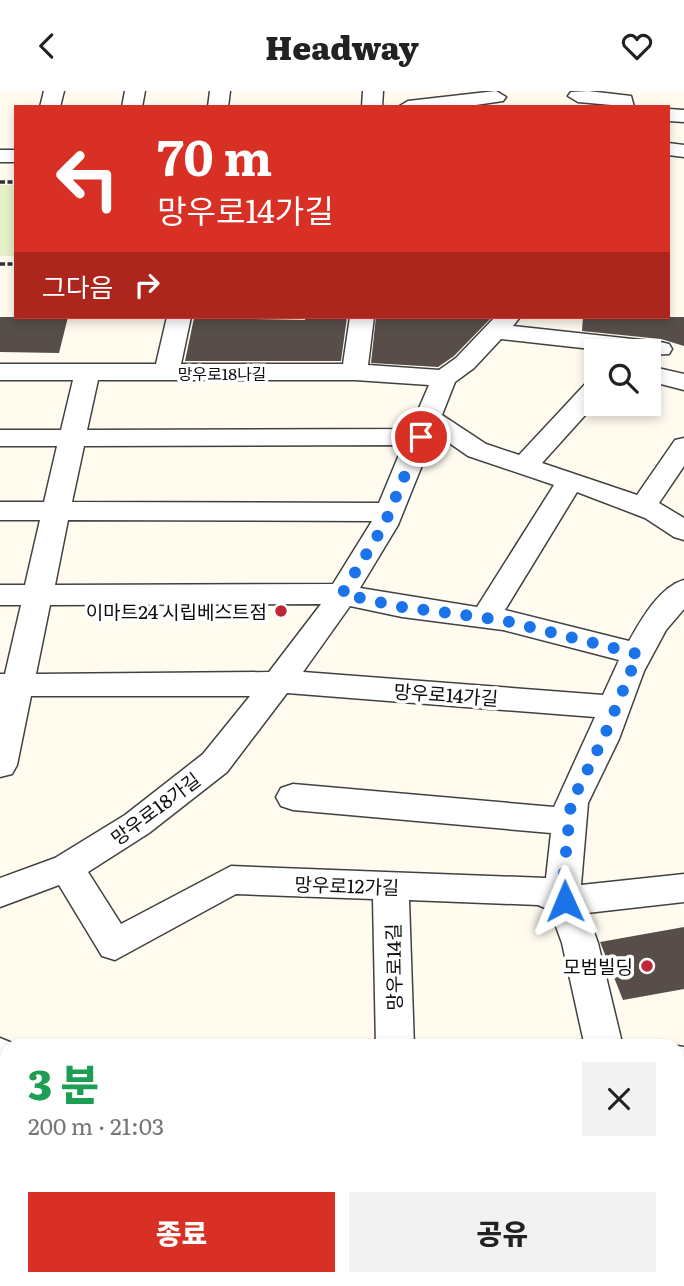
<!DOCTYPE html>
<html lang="ko">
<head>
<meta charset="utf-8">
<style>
  body { margin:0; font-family:Literata,"Noto Sans KR",serif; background:#f2f2f2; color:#222; height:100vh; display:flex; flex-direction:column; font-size:26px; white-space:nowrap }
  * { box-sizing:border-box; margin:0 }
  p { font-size:23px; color:#767676 }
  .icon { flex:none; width:38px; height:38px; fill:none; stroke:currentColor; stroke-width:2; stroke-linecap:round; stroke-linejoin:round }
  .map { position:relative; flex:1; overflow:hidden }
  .details { position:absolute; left:0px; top:948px; width:684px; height:247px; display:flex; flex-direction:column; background:#fff; border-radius:21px 21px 0 0; box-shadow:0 4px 10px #0003 }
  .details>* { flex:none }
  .hud { position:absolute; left:14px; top:14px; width:656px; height:214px; border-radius:0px; box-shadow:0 4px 10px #0003; background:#d93025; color:#fff; overflow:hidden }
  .tools { position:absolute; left:584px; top:248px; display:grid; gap:14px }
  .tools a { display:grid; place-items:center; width:77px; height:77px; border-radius:0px; background:#fff; box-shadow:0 4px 10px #0003; font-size:35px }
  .pin { position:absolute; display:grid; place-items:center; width:60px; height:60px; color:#fff; margin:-30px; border:4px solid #fff; border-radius:50%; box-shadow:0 2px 7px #0007 }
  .me { position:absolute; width:77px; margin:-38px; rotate:359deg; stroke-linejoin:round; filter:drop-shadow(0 0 5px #0008) }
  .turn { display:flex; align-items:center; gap:24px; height:147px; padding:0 28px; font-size:32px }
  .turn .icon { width:91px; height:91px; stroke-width:2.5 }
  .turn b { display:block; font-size:49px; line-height:60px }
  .then { display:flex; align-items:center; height:66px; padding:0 28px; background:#0003; gap:14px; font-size:26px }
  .round { display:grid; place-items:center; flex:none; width:74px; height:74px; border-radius:0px; background:#f2f2f2 }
  .summary { display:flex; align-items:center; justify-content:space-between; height:119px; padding:0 28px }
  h1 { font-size:42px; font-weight:800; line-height:52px; color:#1e9e55 }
  .primary-button { display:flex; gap:14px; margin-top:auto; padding:14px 28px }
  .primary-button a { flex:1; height:80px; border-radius:0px; background:#d93025; color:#fff; font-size:28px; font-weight:800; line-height:80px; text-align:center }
  .primary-button a+a { background:#f2f2f2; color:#222 }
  header { display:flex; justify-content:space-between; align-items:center; height:91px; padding:0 28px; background:#fff; font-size:32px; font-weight:800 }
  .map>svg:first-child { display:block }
  .pitch { fill:#e6f1ca }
  .building { fill:#574e4a }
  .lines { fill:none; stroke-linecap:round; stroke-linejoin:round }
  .minor-casing { stroke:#414141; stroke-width:3 }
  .major-casing { stroke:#1f1f1f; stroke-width:4 }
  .path { stroke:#303030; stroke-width:3.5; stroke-dasharray:5 2.5; stroke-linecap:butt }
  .minor { fill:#fff; fill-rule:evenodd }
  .major { fill:#faca64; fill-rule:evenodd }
  .route { stroke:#1a73e8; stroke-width:12; stroke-dasharray:0 21.6 }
  .poi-dot { fill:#bf2437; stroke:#fff; stroke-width:2.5 }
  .labels { text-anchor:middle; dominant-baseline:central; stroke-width:7; stroke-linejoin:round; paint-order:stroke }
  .far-street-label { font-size:16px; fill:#0e0e0e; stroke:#fff }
  .poi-label { font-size:19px; fill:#0e0e0e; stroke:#fff; text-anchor:end }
  .street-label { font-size:19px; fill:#0e0e0e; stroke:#fff }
</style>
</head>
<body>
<header><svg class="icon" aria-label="back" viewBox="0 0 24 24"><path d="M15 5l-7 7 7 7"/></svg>Headway<svg class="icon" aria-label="heart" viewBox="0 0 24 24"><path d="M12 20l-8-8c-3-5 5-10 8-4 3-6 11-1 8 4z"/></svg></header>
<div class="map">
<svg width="684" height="1195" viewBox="0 0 684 1195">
  <rect width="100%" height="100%" fill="#fffbef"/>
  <rect class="pitch" x="0" y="94" width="16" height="71"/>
  <g class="building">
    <path d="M0 226H68L59 262 0 261Z"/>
    <path d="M305 226H347L341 270H185L194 227 305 229Z"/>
    <path d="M376 226H492L454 265 438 276 371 272Z"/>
    <path d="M583 226H684V255L661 248 582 240Z"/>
    <path d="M684 836V898L623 909 600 851Z"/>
  </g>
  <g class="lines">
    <defs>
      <g id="minor">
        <path d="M44 0H64L60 16H40Z"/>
        <path d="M125 0H145L142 16H122Z"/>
        <path d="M210 0H230L228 16H208Z"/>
        <path d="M363 0H383L382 16H362Z"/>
        <path d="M496 0 506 6 503 10 462 16H398L408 10Z"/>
        <path d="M588 0 631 5 634 16 578 11 568 5 571 1Z"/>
        <path d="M668 18 684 19V31L668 30Z"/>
        <path d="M668 52 684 54V66L668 64Z"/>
        <rect x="0" y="59" width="16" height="12"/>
        <path d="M167 226H191L181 273H343L350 226H374L368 274 439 279 456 267 495 226H520L513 235 660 251 669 253 672 258 669 263 649 264V261H618L501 248 474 277 455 291 442 324 486 353 519 364 588 290 597 287V311L542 372 637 404 675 349 684 347V375L659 412 684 427V449L674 446 645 427 577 401 505 519 629 550C641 529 659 496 684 489V518L666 539 644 580 619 648 588 712 581 794 684 783V811L587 822 598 852 623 956H585L562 852 550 819 538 814 409 809 414 956H376L373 808 236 803 115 869 102 865 59 794 0 816V787L55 767 125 724 203 663 250 605H31L17 674 12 683 0 686V583H5L21 514H0V494H25L40 429H0V411H44L57 355H0V339H61L73 289H0V273H156ZM98 289H355L429 294 410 338 87 339ZM435 342 468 365 554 394 477 516 360 497 398 434ZM403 354 379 412 72 411 84 355ZM68 429 372 430 333 493 55 494ZM321 513 269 581 36 583 50 514ZM350 515 402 526 503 539 619 569 603 604 303 581ZM287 602 595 626 554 716 293 693 281 697 276 706 281 715 293 719 551 742 546 787 231 775 121 833 88 781 149 742 227 681Z"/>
        <path d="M649 275 684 283V299L649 290Z"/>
        <path d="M0 947 22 956H7V982L0 981Z"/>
        <path d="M677 955 684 956V990L677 989Z"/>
        <path d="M522 1188H566L568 1195H524Z"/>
      </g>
      <path id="major" d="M677 1164H684V1195H573L576 1188H677Z"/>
    </defs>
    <use href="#minor" class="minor-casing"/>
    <use href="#major" class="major-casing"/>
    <g class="path">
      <path d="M0 91H16"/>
      <path d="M0 173H16"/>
    </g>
    <use href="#minor" class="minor"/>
    <use href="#major" class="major"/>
  </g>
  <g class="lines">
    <path class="route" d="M421 346 384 434 342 503 402 516 502 529 638 563 603 648 571 712 563 790 565 810"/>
  </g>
  <g class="poi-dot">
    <circle cx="281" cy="520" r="7"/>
    <circle cx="647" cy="875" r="7"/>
  </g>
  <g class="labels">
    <g class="far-street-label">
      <text x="222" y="282">망우로18나길</text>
    </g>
    <g class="poi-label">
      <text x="267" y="520">이마트24 시립베스트점</text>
      <text x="633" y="875">모범빌딩</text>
    </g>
    <g class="street-label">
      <text transform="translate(446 603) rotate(4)">망우로14가길</text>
      <text transform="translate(155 717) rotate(-37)">망우로18가길</text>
      <text transform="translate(347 794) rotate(2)">망우로12가길</text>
      <text transform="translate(393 876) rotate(-91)">망우로14길</text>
    </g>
  </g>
</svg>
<div class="tools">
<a><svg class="icon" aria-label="search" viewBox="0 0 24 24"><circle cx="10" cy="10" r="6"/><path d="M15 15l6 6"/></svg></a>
</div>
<div class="pin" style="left:421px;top:346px;background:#d93025"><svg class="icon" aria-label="arrive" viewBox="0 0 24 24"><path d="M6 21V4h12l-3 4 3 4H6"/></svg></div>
<svg class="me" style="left:565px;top:810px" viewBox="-20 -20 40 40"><path d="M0-17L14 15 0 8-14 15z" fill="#1a73e8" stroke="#fff" stroke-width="4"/></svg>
<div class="hud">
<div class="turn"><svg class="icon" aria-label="left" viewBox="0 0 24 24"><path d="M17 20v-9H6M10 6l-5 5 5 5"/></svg><div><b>70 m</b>망우로14가길</div></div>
<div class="then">그다음<svg class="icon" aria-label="right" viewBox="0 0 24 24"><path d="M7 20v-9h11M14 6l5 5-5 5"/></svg></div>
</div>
<section class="details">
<div class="summary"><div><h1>3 분</h1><p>200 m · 21:03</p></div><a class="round"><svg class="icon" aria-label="close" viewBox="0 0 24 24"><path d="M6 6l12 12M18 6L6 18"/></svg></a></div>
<div class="primary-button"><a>종료</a><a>공유</a></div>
</section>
</div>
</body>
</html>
